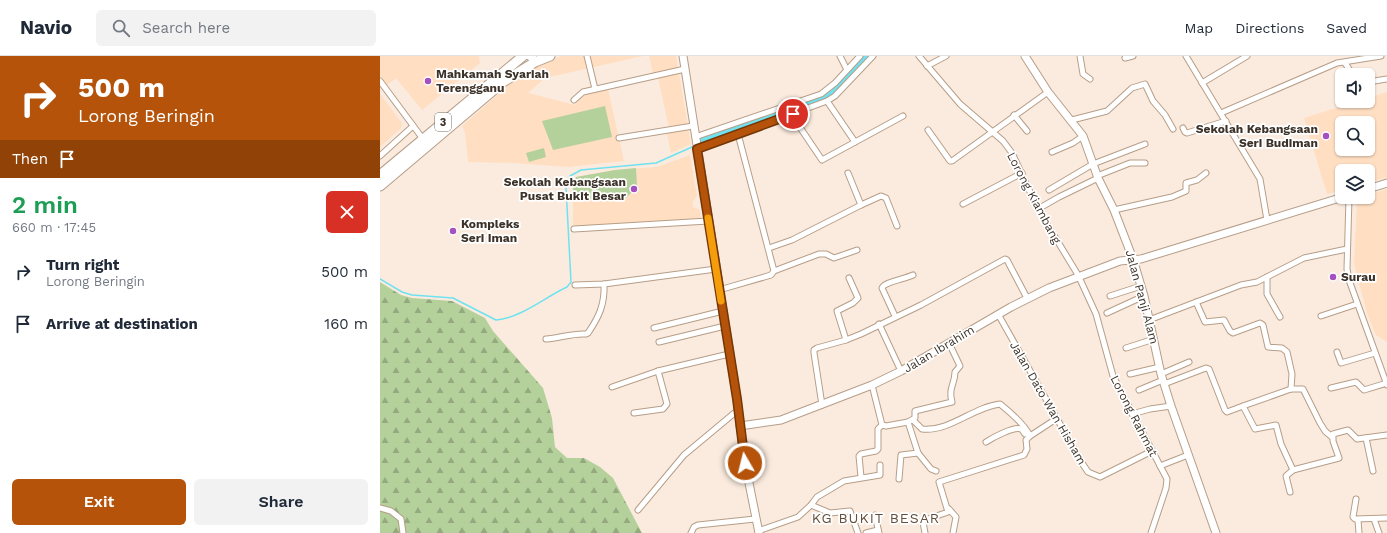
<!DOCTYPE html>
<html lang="en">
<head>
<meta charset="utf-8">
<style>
  body { margin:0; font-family:"Work Sans",sans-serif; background:#f2f2f3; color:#1f2937; height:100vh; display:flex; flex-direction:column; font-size:15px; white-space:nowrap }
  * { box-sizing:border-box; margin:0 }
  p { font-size:13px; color:#747a83 }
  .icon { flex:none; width:22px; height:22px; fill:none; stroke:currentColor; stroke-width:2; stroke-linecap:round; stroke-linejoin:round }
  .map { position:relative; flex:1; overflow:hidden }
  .side { display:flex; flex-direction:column; background:#fff; width:380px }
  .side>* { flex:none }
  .hud { background:#b45309; color:#fff; overflow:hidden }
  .fabs { position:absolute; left:955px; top:12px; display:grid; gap:8px }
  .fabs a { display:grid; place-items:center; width:40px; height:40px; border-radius:6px; background:#fff; box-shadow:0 1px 3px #0004; font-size:20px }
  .pin { position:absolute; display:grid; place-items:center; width:34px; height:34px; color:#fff; margin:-17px; border:2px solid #fff; border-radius:50%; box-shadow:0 1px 4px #0007 }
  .me { position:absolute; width:44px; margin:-22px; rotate:352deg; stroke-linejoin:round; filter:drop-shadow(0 0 3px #0008) }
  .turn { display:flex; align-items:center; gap:14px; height:84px; padding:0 12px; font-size:18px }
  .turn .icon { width:52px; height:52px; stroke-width:2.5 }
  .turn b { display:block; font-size:28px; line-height:34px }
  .then { display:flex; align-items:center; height:38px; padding:0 12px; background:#0003; gap:8px; font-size:15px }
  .round { display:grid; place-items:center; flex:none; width:42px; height:42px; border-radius:6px; background:#f2f2f3 }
  .head { display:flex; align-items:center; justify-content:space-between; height:68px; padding:0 12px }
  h1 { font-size:24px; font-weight:600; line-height:30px; color:#1e9e55 }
  .cta { display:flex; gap:8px; margin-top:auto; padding:8px 12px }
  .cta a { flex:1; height:46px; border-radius:6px; background:#b45309; color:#fff; font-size:16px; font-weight:600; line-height:46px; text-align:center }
  .cta a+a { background:#f2f2f3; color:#1f2937 }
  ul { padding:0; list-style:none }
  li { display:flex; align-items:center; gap:12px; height:52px; padding:0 12px }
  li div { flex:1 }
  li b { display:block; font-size:15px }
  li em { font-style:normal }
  header { display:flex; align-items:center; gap:24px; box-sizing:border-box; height:56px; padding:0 20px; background:#fff; border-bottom:1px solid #e0e1e3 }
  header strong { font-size:19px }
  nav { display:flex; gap:22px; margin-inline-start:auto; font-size:14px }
  .search { width:280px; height:36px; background:#f2f2f3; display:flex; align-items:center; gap:10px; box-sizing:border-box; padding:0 14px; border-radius:6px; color:#747a83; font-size:15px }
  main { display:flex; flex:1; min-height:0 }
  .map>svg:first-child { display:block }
  .built { fill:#ffdec2; fill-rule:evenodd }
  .forest { fill:url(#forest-firs) }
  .garden { fill:#b5d19b }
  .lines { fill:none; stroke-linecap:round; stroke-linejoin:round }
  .stream { stroke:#6fe2f0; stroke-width:1.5 }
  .river { stroke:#6fe2f0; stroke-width:8 }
  .street-casing { stroke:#b69e88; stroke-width:7 }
  .secondary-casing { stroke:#b69e88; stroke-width:9 }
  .highway-casing { stroke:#b69e88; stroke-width:11 }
  .street { stroke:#fff; stroke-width:5 }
  .secondary { stroke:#fff; stroke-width:7 }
  .highway { stroke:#fff; stroke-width:9 }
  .route-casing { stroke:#753606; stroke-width:10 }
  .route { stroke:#b45309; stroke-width:7 }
  .slow { stroke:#f59e0b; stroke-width:7 }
  .poi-dot { fill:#a451c0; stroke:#fff; stroke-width:1.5 }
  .labels { text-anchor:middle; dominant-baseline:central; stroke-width:3.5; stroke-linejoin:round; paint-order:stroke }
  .shield { fill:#fff; stroke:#767069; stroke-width:1 }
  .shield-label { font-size:11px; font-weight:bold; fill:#3c3229 }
  .poi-label { font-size:12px; font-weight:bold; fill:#3c3229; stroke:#fff; text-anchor:start }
  .street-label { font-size:12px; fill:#3c3229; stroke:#fff }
  .quarter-label { font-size:14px; letter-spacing:1px; fill:#654f3c; stroke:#fff }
</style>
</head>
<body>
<header>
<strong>Navio</strong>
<div class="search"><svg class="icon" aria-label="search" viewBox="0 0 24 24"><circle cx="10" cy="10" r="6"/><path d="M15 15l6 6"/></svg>Search here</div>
<nav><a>Map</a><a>Directions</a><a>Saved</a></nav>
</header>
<main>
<section class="side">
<div class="hud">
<div class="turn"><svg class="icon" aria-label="right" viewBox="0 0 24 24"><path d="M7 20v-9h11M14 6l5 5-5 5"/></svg><div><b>500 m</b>Lorong Beringin</div></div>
<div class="then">Then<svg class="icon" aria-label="arrive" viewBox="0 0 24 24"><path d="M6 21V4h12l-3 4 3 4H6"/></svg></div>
</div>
<div class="head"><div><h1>2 min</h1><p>660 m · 17:45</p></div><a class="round" style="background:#d93025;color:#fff"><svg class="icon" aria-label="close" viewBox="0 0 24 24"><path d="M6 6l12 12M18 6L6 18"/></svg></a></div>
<ul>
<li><svg class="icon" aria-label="right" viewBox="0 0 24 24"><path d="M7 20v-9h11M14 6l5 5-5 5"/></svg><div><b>Turn right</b><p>Lorong Beringin</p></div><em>500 m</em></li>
<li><svg class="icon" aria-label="arrive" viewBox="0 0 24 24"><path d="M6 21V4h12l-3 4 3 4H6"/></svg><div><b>Arrive at destination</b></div><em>160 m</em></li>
</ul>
<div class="cta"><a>Exit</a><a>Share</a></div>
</section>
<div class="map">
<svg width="1007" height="477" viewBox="0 0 1007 477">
  <defs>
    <pattern id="forest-firs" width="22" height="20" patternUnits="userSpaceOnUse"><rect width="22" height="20" fill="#b5d19b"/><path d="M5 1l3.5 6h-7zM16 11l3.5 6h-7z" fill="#94aa7e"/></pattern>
  </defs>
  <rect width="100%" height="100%" fill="#fbebde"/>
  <g class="built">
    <path d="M0 0H99L100 7 42 54 16 22 7 29 0 19Z"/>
    <path d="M182 0H263L165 22 148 37 195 49 201 39 228 33 244 105 188 111 134 107 88 106 85 77 82 70 148 12 164 5Z"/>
    <path d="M269 0H296L311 88 291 97 287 77 290 76 278 22H274Z"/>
    <path d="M1007 36V121L988 127V115H962V134L947 138 924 62 978 45H988V42ZM962 67H988V93H962Z"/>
    <path d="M0 38 22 67 21 72 0 91Z"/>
    <path d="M310 99 317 140 313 145V151L320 154 321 163 193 170V127L196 121 235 114 277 111Z"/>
    <path d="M1007 133V286L996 279 987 257 974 208 977 142 988 141V139Z"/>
  </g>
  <path class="forest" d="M0 226 21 239 32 242 72 245 105 262 113 275 163 332 172 362 175 391 187 402H204L220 411 233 422 262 477H0Z"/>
  <g class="garden">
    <path d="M225 50 232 81 173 94 162 65Z"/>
    <path d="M164 92 166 101 149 106 146 97Z"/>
    <path d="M256 112 257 131 246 142 193 144V127L196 121 235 114Z"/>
  </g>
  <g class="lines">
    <path class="stream" d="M0 223 22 236 32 239 73 242 116 264C141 262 165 241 187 231L191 226 186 131 190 120 201 114 276 107 312 91"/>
    <path class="river" d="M320 87 440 42 449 36 484 0"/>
    <defs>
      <g id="street">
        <path d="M207 0 215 33"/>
        <path d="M460 0 467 14"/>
        <path d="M539 0 580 48 623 85 632 97 658 153 698 219 716 258 733 320 787 423 786 432 771 477"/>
        <path d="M700 0 703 18 710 23"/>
        <path d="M806 0 880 123 887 164"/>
        <path d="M745 2 753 0"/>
        <path d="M965 7 973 19"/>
        <path d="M547 10 566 0"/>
        <path d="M0 25 43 83"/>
        <path d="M988 26 1007 23"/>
        <path d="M822 27 867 0"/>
        <path d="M194 44 203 36 305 13"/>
        <path d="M447 45 475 86"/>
        <path d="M841 57 957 7 1001 0"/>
        <path d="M413 58 417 67 442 104 523 60"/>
        <path d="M634 59 647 75"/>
        <path d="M692 64 727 55 752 32 765 28 773 45 785 59 793 73"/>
        <path d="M803 72 805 76 807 77 846 65"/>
        <path d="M548 74 570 105H572L668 36"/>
        <path d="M358 78 394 215"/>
        <path d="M315 81 441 38 455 27 480 0"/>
        <path d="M239 82 313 70"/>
        <path d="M317 93 447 45 455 40 493 0"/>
        <path d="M672 96 693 87 703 80"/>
        <path d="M0 100 33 70"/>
        <path d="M468 117 481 149"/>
        <path d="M717 120 750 107H765"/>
        <path d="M669 134 713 108 765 88"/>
        <path d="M969 141 967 213 969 224 1007 329"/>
        <path d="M583 148 642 117"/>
        <path d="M658 153 679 141 718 122"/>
        <path d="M734 154 792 141 806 135V127L817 124 826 117"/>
        <path d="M194 173 328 165"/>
        <path d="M389 192 412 184 481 149 501 140 506 142 517 170"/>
        <path d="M887 221V238L900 261"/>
        <path d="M195 229 224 228 336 213"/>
        <path d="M339 234 391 219 394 215 439 198H446L454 202 477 194"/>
        <path d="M730 240 761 230"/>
        <path d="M816 246 825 266 844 264 850 275 853 277 880 267 883 269 888 291 902 292 907 296 912 318 911 333"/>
        <path d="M727 257 764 240"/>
        <path d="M618 258 702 407 708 416 720 421 772 395"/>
        <path d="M515 260 502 232C504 226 525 223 533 219"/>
        <path d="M941 260 977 248"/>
        <path d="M769 264 861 229 877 226 924 202 967 193"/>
        <path d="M499 268 521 315"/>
        <path d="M274 272 343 255"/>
        <path d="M166 283C180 282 192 277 206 278L208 277C219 261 225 248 224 228"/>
        <path d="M466 284 457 255 473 247 478 242 469 222"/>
        <path d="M279 286 345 270"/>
        <path d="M746 292 774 283"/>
        <path d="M957 296 961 307 995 297"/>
        <path d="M750 318 780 311"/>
        <path d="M781 318 809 306"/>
        <path d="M784 328 826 312 829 313 845 354 847 356 863 350 875 373 896 369 901 388 913 414 959 402 953 385V378L968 374 977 383 1007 379"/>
        <path d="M492 329 502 369 506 370 528 366"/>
        <path d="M232 331 278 315 349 298"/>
        <path d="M951 332 976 326 984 334 1007 327"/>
        <path d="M759 334 783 324"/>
        <path d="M442 349 434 297V294L437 292 466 284 481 278 541 249 625 203 627 204 647 242"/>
        <path d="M863 350 911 333H923L940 367 945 375 952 381"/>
        <path d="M254 357 283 353 287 348 278 315"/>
        <path d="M752 358 770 353 791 350"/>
        <path d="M533 364 542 373C570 376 593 351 620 348 630 356 645 369 650 380L676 363"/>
        <path d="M986 382 993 415"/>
        <path d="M606 386C612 382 634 370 641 373 643 374 644 377 645 378H649"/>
        <path d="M538 397 551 413 556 415"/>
        <path d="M780 410 808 399"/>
        <path d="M481 421 479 400 481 398 496 395 498 393V373L502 369"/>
        <path d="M519 423 521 399 538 397 528 366 535 362V355L572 346C568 332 575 328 575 316L580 310 569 287"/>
        <path d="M910 436 906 420 913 414"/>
        <path d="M976 443 973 461 975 463 1007 462"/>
        <path d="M431 449 450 457 470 455 478 477"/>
        <path d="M0 452 11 455 21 463 23 477"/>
        <path d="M569 453 576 461 573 477"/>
        <path d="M258 454 304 399 358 354"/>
        <path d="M495 459 499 477"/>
        <path d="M994 463 999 477"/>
        <path d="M978 464 979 477"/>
        <path d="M378 475 418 461 431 449 437 441 464 425 500 419V409"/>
        <path d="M311 477 314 471 318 469 375 463"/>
        <path d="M486 477 498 474"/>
        <path d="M545 477 543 466 545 464 568 456 559 426 644 399 647 393 646 384 650 380"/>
      </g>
      <g id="secondary">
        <path d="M149 0 154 3"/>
        <path d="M303 0 357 343 365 407 379 477"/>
        <path d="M645 0 668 36 703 80 718 122 734 154 753 203 764 240 781 318 791 350 836 477"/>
        <path d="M988 133 1007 127"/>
        <path d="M360 370 401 364 492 329 521 315 631 251 669 232 740 205 761 203 963 141"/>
      </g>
      <g id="highway">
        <path d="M0 119 143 0"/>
        <path d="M0 130 123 26 155 6 170 0"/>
      </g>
    </defs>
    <use href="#street" class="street-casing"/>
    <use href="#secondary" class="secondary-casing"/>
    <use href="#highway" class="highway-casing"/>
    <use href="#street" class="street"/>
    <use href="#secondary" class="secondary"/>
    <use href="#highway" class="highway"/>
  </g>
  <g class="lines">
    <defs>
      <path id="route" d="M365 407 357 343 317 93 413 58"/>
    </defs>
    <use href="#route" class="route-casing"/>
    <use href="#route" class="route"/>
    <path class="slow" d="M328 162 341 245"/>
  </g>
  <g class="poi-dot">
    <circle cx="48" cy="25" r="4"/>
    <circle cx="946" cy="80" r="4"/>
    <circle cx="254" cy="133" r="4"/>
    <circle cx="73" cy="175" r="4"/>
    <circle cx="953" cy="221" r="4"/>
  </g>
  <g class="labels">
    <rect class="shield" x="55" y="57" width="16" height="18" rx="3"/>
    <g class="shield-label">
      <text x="63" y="66">3</text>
    </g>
    <g class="poi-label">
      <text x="56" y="18">Mahkamah Syariah<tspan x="56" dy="14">Terengganu</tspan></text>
      <text x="938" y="73" text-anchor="end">Sekolah Kebangsaan<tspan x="938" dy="14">Seri Budiman</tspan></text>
      <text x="246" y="126" text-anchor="end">Sekolah Kebangsaan<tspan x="246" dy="14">Pusat Bukit Besar</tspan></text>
      <text x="81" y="168">Kompleks<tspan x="81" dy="14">Seri Iman</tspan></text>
      <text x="961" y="221">Surau</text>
    </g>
    <g class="street-label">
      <text transform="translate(654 142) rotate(62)">Lorong Kiambang</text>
      <text transform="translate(762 241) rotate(75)">Jalan Panji Alam</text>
      <text transform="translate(559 293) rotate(-31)">Jalan Ibrahim</text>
      <text transform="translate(668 347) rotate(60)">Jalan Dato Wan Hisham</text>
      <text transform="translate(754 360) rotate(63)">Lorong Rahmat</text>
    </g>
    <g class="quarter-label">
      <text x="496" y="462">KG BUKIT BESAR</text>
    </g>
  </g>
</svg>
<div class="fabs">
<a><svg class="icon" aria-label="sound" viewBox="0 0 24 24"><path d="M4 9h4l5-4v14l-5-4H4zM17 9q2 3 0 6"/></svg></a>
<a><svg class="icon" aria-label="search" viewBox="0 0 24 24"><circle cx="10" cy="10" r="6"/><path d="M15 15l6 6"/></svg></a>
<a><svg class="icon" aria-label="layers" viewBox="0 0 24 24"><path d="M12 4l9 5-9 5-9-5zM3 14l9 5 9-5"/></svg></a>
</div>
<div class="pin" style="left:413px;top:58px;background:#d93025"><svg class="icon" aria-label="arrive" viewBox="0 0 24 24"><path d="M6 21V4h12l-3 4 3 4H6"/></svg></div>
<svg class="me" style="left:365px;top:407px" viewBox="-20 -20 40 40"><circle r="17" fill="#b45309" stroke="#fff" stroke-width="3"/><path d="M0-11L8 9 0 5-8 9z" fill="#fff"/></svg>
</div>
</main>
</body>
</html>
